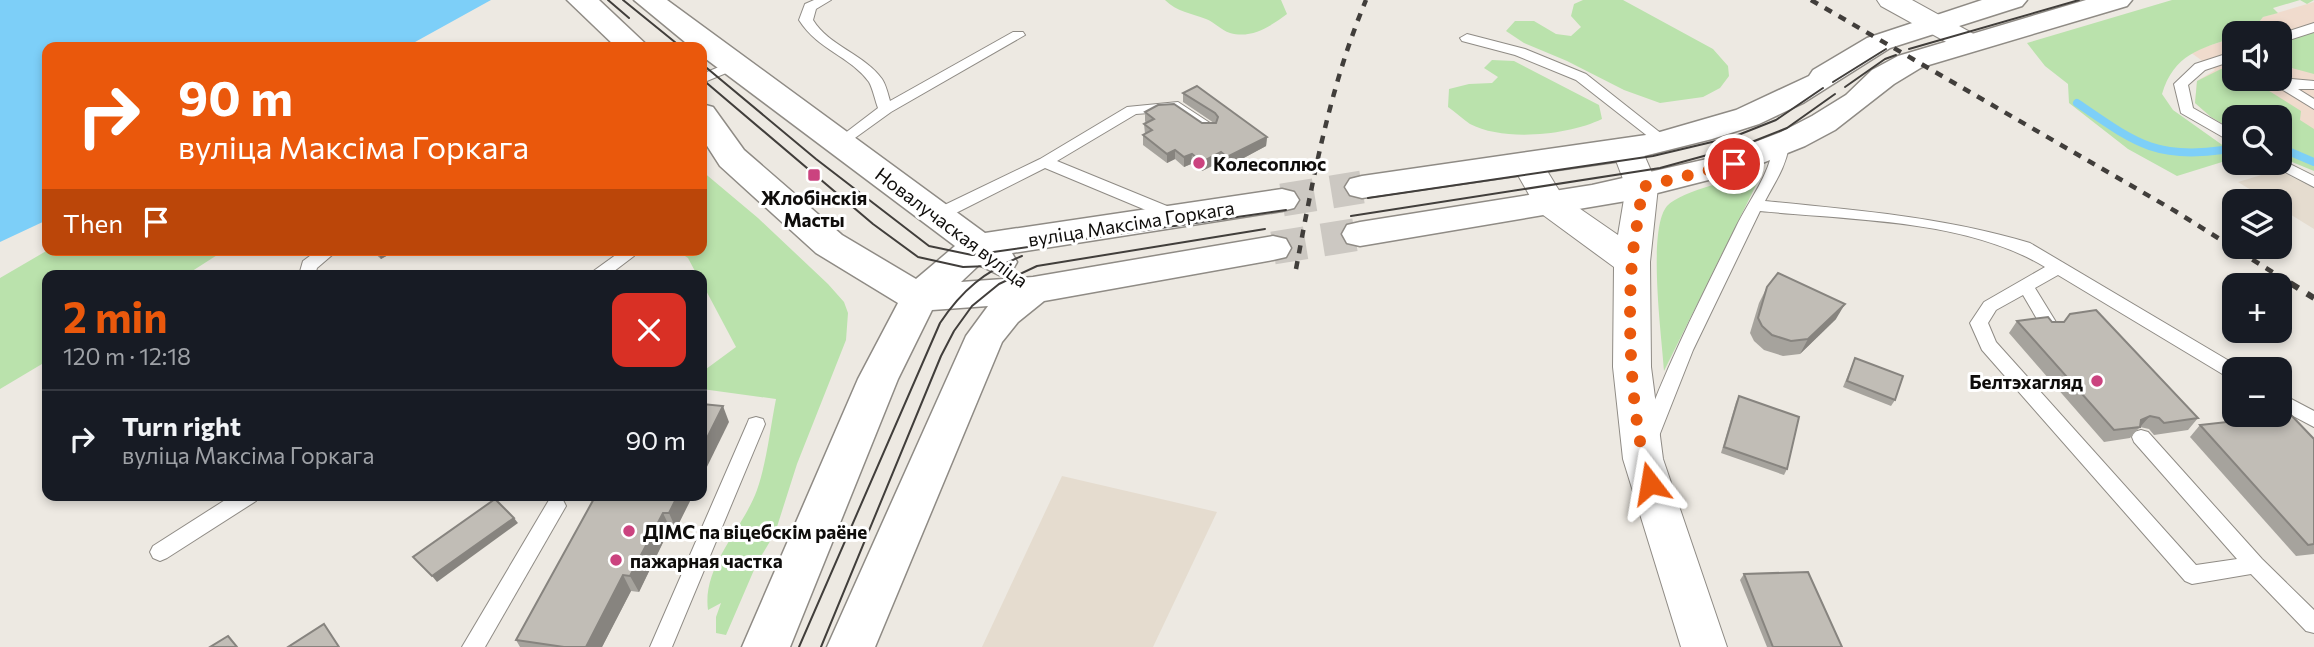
<!DOCTYPE html>
<html lang="en">
<head>
<meta charset="utf-8">
<style>
  body { margin:0; font-family:Commissioner,sans-serif; background:#242831; color:#f1f3f6; height:100vh; display:flex; flex-direction:column; font-size:26px; white-space:nowrap }
  * { box-sizing:border-box; margin:0 }
  p { font-size:23px; color:#9ea1a6 }
  .icon { flex:none; width:38px; height:38px; fill:none; stroke:currentColor; stroke-width:2; stroke-linecap:round; stroke-linejoin:round }
  .map { position:relative; flex:1; overflow:hidden }
  .drawer { position:absolute; left:42px; top:270px; width:665px; height:231px; display:flex; flex-direction:column; background:#171b24; border-radius:14px; box-shadow:0 4px 10px #0003 }
  .drawer>* { flex:none }
  .banner { position:absolute; left:42px; top:42px; width:665px; height:214px; border-radius:14px; box-shadow:0 4px 10px #0003; background:#ea580c; color:#fff; overflow:hidden }
  .controls { position:absolute; left:2222px; top:21px; display:grid; gap:14px }
  .controls a { display:grid; place-items:center; width:70px; height:70px; border-radius:14px; background:#171b24; box-shadow:0 4px 10px #0003; font-size:35px }
  .pin { position:absolute; display:grid; place-items:center; width:60px; height:60px; color:#fff; margin:-30px; border:4px solid #fff; border-radius:50%; box-shadow:0 2px 7px #0007 }
  .me { position:absolute; width:77px; margin:-38px; rotate:346deg; stroke-linejoin:round; filter:drop-shadow(0 0 5px #0008) }
  .turn { display:flex; align-items:center; gap:24px; height:147px; padding:0 21px; font-size:32px }
  .turn .icon { width:91px; height:91px; stroke-width:2.5 }
  .turn b { display:block; font-size:49px; line-height:60px }
  .then { display:flex; align-items:center; height:66px; padding:0 21px; background:#0003; gap:14px; font-size:26px }
  .round { display:grid; place-items:center; flex:none; width:74px; height:74px; border-radius:14px; background:#242831 }
  .summary { display:flex; align-items:center; justify-content:space-between; height:119px; padding:0 21px }
  h1 { font-size:42px; font-weight:700; line-height:52px; color:#ea580c }
  ul { padding:0; list-style:none }
  li { display:flex; align-items:center; gap:21px; height:98px; padding:0 21px; border-top:2px solid #363941 }
  li div { flex:1 }
  li b { display:block; font-size:26px }
  li em { font-style:normal }
  .map>svg:first-child { display:block }
  .commercial { fill:#f0dbcd }
  .built { fill:#e5dccf }
  .green { fill:#bae2ac }
  .water { fill:#7dcff8 }
  .lines { fill:none; stroke-linecap:round; stroke-linejoin:round }
  .stream { stroke:#7dcff8; stroke-width:8 }
  .secondary-tunnel { stroke:#ccc8c2; stroke-width:33; stroke-dasharray:33 17; stroke-linecap:butt }
  .service-casing { stroke:#8f8b85; stroke-width:2 }
  .minor-casing { stroke:#8f8b85; stroke-width:2 }
  .secondary-casing { stroke:#8f8b85; stroke-width:3 }
  .service { fill:#fff; fill-rule:evenodd }
  .minor { fill:#fff; fill-rule:evenodd }
  .secondary { fill:#fff; fill-rule:evenodd }
  .tram { stroke:#413e3b; stroke-width:2 }
  .rail-far1 { stroke:#413e3b; stroke-width:4.5; stroke-dasharray:8 8; stroke-linecap:butt }
  .rail { stroke:#413e3b; stroke-width:6; stroke-dasharray:10 10; stroke-linecap:butt }
  .wall { fill:#a6a39d }
  .shaded-wall { fill:#87847f }
  .building { fill:#c1bdb6; stroke:#87847f; stroke-width:2 }
  .route { stroke:#ea580c; stroke-width:12; stroke-dasharray:0 21.6 }
  .poi-dot { fill:#cb437f; stroke:#fff; stroke-width:2.5 }
  .labels { text-anchor:middle; dominant-baseline:central; stroke-width:6; stroke-linejoin:round; paint-order:stroke }
  .poi-label { font-size:19px; font-weight:bold; fill:#0f0d0b; stroke:#fff; text-anchor:start }
  .street-label { font-size:19px; fill:#0f0d0b; stroke:#fff }
</style>
</head>
<body>
<div class="map">
<svg width="2314" height="647" viewBox="0 0 2314 647">
  <rect width="100%" height="100%" fill="#ede9e2"/>
  <path class="commercial" d="M2314 2V169L2280 117H2235V131L2211 117 2195 103 2197 81 2215 70 2190 52 2235 37V79H2280V33H2244L2252 31 2263 17Z"/>
  <g class="built">
    <path d="M2278 170 2314 188V229L2280 208V201H2269L2238 182Z"/>
    <path d="M1062 476 1217 512 1153 647H982Z"/>
  </g>
  <g class="green">
    <path d="M1165 0H1281L1287 14C1271 26 1252 39 1230 33 1221 30 1214 22 1206 19 1191 13 1177 12 1165 0Z"/>
    <path d="M1583 0H1623L1713 49 1728 66 1729 76 1720 88 1703 97 1660 103 1624 90 1567 61 1524 43 1506 31 1515 21H1534L1556 34 1571 36 1581 27 1571 16 1574 4Z"/>
    <path d="M2172 0H2314L2307 4 2300 0 2273 8 2278 13 2263 17 2252 31 2235 33V37C2200 49 2174 54 2162 94L2173 110 2235 154V158L2177 176 2128 149 2069 103 2068 84 2045 66 2027 43Z"/>
    <path d="M2314 31V74L2280 65V42Z"/>
    <path d="M1492 60 1514 61 1599 105 1602 119C1569 135 1504 142 1470 124 1463 119 1455 112 1448 107L1449 89 1469 84 1492 83 1498 77 1484 68Z"/>
    <path d="M2221 69 2235 71V79H2250L2301 111 2300 120 2314 129V171L2280 157V117H2235V131L2211 117 2195 103 2197 81Z"/>
    <path d="M702 171 758 218 828 284 844 302 848 313 846 340 797 464 775 533 757 563 726 635 716 633V617L721 603 708 610C702 566 743 529 757 490 767 461 770 429 776 399L702 389V372L736 347 702 283V275H697L688 258 676 250H702Z"/>
    <path d="M1763 171 1664 371C1662 338 1647 230 1667 206 1682 190 1740 178 1763 171Z"/>
    <path d="M48 250H225L186 275H47V361L0 389V278Z"/>
  </g>
  <path class="water" d="M0 0H491L406 47H47V220L0 242Z"/>
  <g class="lines">
    <g class="stream">
      <path d="M2077 103C2132 140 2153 160 2223 150"/>
      <path d="M2281 148 2314 162"/>
    </g>
    <g class="secondary-tunnel">
      <path d="M1282 200 1362 187"/>
      <path d="M1273 248 1360 234"/>
    </g>
    <defs>
      <g id="service">
        <path d="M814 0H831L816 9 813 20C829 46 864 54 882 79 886 85 888 94 890 101L1013 32H1023L1025 35 891 112 841 148 833 143 836 140 878 108C875 100 873 89 869 82 850 56 818 50 799 20L805 4Z"/>
        <path d="M2314 23V32L2280 43V34Z"/>
        <path d="M1467 34 1525 49 1586 74 1672 142 1669 145H1659L1576 80 1515 55 1462 41 1460 38Z"/>
        <path d="M2235 51V60L2205 70 2188 85 2193 108 2235 132V144L2181 113 2174 84 2195 64Z"/>
        <path d="M731 62 736 63V69L702 83V74Z"/>
        <path d="M2280 78 2314 81V89H2298L2314 99V109L2265 79Z"/>
        <path d="M1178 102 1213 125 1215 128 1213 131H1203L1175 111 1136 114 1057 161 1184 213 1186 217 1184 221H1172L1045 168 944 219 938 220 930 215 932 211 1040 159 1127 107Z"/>
        <path d="M1781 140 1789 145C1786 167 1775 182 1765 201 1855 210 1943 217 2030 243L2241 368 2235 369V380L2229 378 2058 275 2035 288 2059 327 2056 331H2044L2023 295 1996 310 1988 323 1996 342 2196 565 2237 559 2134 442 2132 437 2134 432 2141 430 2148 432 2262 559 2314 610V633L2306 631 2251 574 2192 584 2185 581 1982 350 1970 323 1984 302 2045 267C1966 219 1850 220 1760 211L1693 350 1659 436 1657 441 1650 443 1643 441 1641 436C1667 364 1702 296 1736 227 1749 200 1770 175 1773 145Z"/>
        <path d="M2280 159 2314 176V187L2268 163H2280Z"/>
        <path d="M318 250H338L317 268 315 275H299L303 261Z"/>
        <path d="M616 250H632L634 256 609 275H588L617 254Z"/>
        <path d="M2280 393 2314 411V427L2280 409Z"/>
        <path d="M756 417 763 419 765 424 672 647H650L747 424 749 419Z"/>
        <path d="M233 495H259L256 501 167 558 160 561 153 558 150 552 153 546Z"/>
        <path d="M556 498 563 500 566 506 485 647H462L549 500Z"/>
      </g>
      <g id="minor">
        <path d="M1877 0H1912L1979 37 1984 43 1979 49 1969 52 1959 49 1881 6Z"/>
        <path d="M1628 140 1639 143 1658 187 1650 262 1651 367 1663 459 1727 647H1681L1623 459 1613 367 1614 267 1539 212 1511 163 1516 156 1527 153 1538 156 1563 197 1618 235 1626 187 1612 150 1617 143Z"/>
      </g>
      <g id="secondary">
        <path d="M567 0H599L649 47H616Z"/>
        <path d="M634 0H667L985 233 1282 189 1294 192 1299 200 1294 208 1282 211 1012 253 1017 262 1012 271 999 275 979 265 961 282 1033 277 1273 236 1286 239 1291 248 1286 257 1273 260 1044 301 1018 322 1002 342 875 647H827L966 336 988 306 932 310 898 379 790 647H742L858 379 898 303 816 253 720 166 702 138V104L713 107 744 150 842 235 916 279 955 246 702 56V47H691Z"/>
        <path d="M1982 0H2027L2022 6 1890 48 1803 103 1759 124 1712 139 1628 160 1362 198 1350 195 1345 187 1350 179 1362 176 1653 134 1736 110 1809 76 1813 70 1867 38Z"/>
        <path d="M2086 0H2132L2127 6 1922 67 1894 84 1835 130 1805 146 1740 172 1626 201 1360 246 1347 243 1342 234 1347 225 1360 222 1592 185 1716 157 1781 132 1812 116 1846 95 1872 70 1898 56Z"/>
      </g>
    </defs>
    <use href="#service" class="service-casing"/>
    <use href="#minor" class="minor-casing"/>
    <use href="#secondary" class="secondary-casing"/>
    <use href="#service" class="service"/>
    <use href="#minor" class="minor"/>
    <use href="#secondary" class="secondary"/>
    <g class="tram">
      <path d="M608 0 629 18"/>
      <path d="M623 0 681 47"/>
      <path d="M1909 49 2079 0"/>
      <path d="M702 64 816 159 929 246 972 255 1286 210"/>
      <path d="M702 79 873 224 918 257 963 267 990 266"/>
      <path d="M1833 82 1886 49"/>
      <path d="M1845 87 1885 59 1896 55"/>
      <path d="M1368 198 1653 156 1733 137 1776 120 1823 88"/>
      <path d="M1351 216 1660 168 1744 145 1787 128 1835 94"/>
      <path d="M799 647 940 323C962 290 985 271 1022 256"/>
      <path d="M821 647 941 356 954 331 972 306 999 284 1037 266 1265 229"/>
    </g>
    <g class="rail-far1">
      <path d="M1811 0 2175 211 2293 285"/>
      <path d="M1296 269C1313 178 1330 86 1366 0"/>
    </g>
    <path class="rail" d="M2290 283 2314 298"/>
  </g>
  <g class="wall">
    <path d="M1183 93 1267 137 1266 146 1227 167 1220 162 1202 171 1191 164 1184 167 1175 159 1167 163 1143 145V135L1145 134 1144 124 1146 123 1145 121V112L1202 123H1214L1183 102Z"/>
    <path d="M371 250H397L381 259Z"/>
    <path d="M1767 287 1836 319 1800 354 1783 356 1764 350 1754 341 1750 333 1759 303Z"/>
    <path d="M2070 314 2198 418 2188 430 2154 435 2149 429 2140 427 2130 438 2104 442 2009 333 2017 321 2064 322Z"/>
    <path d="M1855 358 1895 400 1891 406 1843 387Z"/>
    <path d="M1739 396 1787 469 1784 475 1721 453 1736 402Z"/>
    <path d="M2200 425 2314 439V554L2296 556 2190 437Z"/>
    <path d="M596 495H693L676 529 670 528 639 592 631 591 602 647H520L516 640Z"/>
    <path d="M1744 574 1842 647H1767L1740 580Z"/>
  </g>
  <g class="shaded-wall">
    <path d="M1267 137 1266 146 1227 167V157Z"/>
    <path d="M1175 150V159L1167 163V154Z"/>
    <path d="M1221 152 1220 162 1202 171V162Z"/>
    <path d="M1192 154 1191 164 1184 167V157Z"/>
    <path d="M382 250H397L381 259 378 253Z"/>
    <path d="M1845 304 1836 319 1800 354 1808 339Z"/>
    <path d="M723 406 729 422 702 477V448Z"/>
    <path d="M2150 416 2140 427 2138 428 2141 420Z"/>
    <path d="M678 495H693L676 529 669 513Z"/>
    <path d="M663 513 670 528 639 592 630 576Z"/>
    <path d="M514 518 518 523 437 582 432 576Z"/>
    <path d="M623 575 631 591 602 647H586Z"/>
  </g>
  <g class="building">
    <path d="M1197 86 1267 137 1227 157 1221 152 1202 162 1192 154 1184 157 1175 150 1167 154 1143 135 1152 130 1144 124 1154 119 1145 112 1158 105 1174 104 1202 123H1216L1218 117 1215 113 1183 93Z"/>
    <path d="M1778 273 1845 304 1808 339 1791 341 1772 335 1762 326 1758 318 1767 287Z"/>
    <path d="M2096 310 2198 418 2164 423 2159 418 2150 416 2141 420 2140 427 2114 430 2017 321 2048 317 2052 322H2064L2070 314Z"/>
    <path d="M1855 358 1903 376 1895 400 1847 381Z"/>
    <path d="M1739 396 1799 417 1787 469 1724 447Z"/>
    <path d="M702 404 723 406 702 448Z"/>
    <path d="M2291 415 2314 439V544L2308 545 2200 425Z"/>
    <path d="M596 495H678L669 513H663L630 576 623 575 586 647H564L516 640Z"/>
    <path d="M495 499 514 518 432 576 413 557Z"/>
    <path d="M1808 572 1842 647H1773L1744 574Z"/>
    <path d="M324 624 339 647H288Z"/>
    <path d="M228 636 237 647H210Z"/>
  </g>
  <g class="lines">
    <path class="route" d="M1650 483C1631 424 1627 324 1632 262 1634 237 1640 212 1642 187L1734 164"/>
  </g>
  <g class="poi-dot">
    <circle cx="1199" cy="163" r="7"/>
    <rect x="807" y="168" width="14" height="14" rx="3.5"/>
    <circle cx="2097" cy="381" r="7"/>
    <circle cx="629" cy="531" r="7"/>
    <circle cx="616" cy="560" r="7"/>
  </g>
  <g class="labels">
    <g class="poi-label">
      <text x="1213" y="163">Колесоплюс</text>
      <text x="814" y="197" text-anchor="middle">Жлобінскія<tspan x="814" dy="22">Масты</tspan></text>
      <text x="2083" y="381" text-anchor="end">Белтэхагляд</text>
      <text x="643" y="531">ДІМС па віцебскім раёне</text>
      <text x="630" y="560">пажарная частка</text>
    </g>
    <g class="street-label">
      <text transform="translate(1131 223) rotate(-9)">вуліца Максіма Горкага</text>
      <text transform="translate(952 227) rotate(37)">Новалучаская вуліца</text>
    </g>
  </g>
</svg>
<div class="controls">
<a><svg class="icon" aria-label="sound" viewBox="0 0 24 24"><path d="M4 9h4l5-4v14l-5-4H4zM17 9q2 3 0 6"/></svg></a>
<a><svg class="icon" aria-label="search" viewBox="0 0 24 24"><circle cx="10" cy="10" r="6"/><path d="M15 15l6 6"/></svg></a>
<a><svg class="icon" aria-label="layers" viewBox="0 0 24 24"><path d="M12 4l9 5-9 5-9-5zM3 14l9 5 9-5"/></svg></a>
<a>+</a>
<a>−</a>
</div>
<div class="pin" style="left:1734px;top:164px;background:#d93025"><svg class="icon" aria-label="arrive" viewBox="0 0 24 24"><path d="M6 21V4h12l-3 4 3 4H6"/></svg></div>
<svg class="me" style="left:1650px;top:483px" viewBox="-20 -20 40 40"><path d="M0-17L14 15 0 8-14 15z" fill="#ea580c" stroke="#fff" stroke-width="4"/></svg>
<div class="banner">
<div class="turn"><svg class="icon" aria-label="right" viewBox="0 0 24 24"><path d="M7 20v-9h11M14 6l5 5-5 5"/></svg><div><b>90 m</b>вуліца Максіма Горкага</div></div>
<div class="then">Then<svg class="icon" aria-label="arrive" viewBox="0 0 24 24"><path d="M6 21V4h12l-3 4 3 4H6"/></svg></div>
</div>
<section class="drawer">
<div class="summary"><div><h1>2 min</h1><p>120 m · 12:18</p></div><a class="round" style="background:#d93025;color:#fff"><svg class="icon" aria-label="close" viewBox="0 0 24 24"><path d="M6 6l12 12M18 6L6 18"/></svg></a></div>
<ul>
<li><svg class="icon" aria-label="right" viewBox="0 0 24 24"><path d="M7 20v-9h11M14 6l5 5-5 5"/></svg><div><b>Turn right</b><p>вуліца Максіма Горкага</p></div><em>90 m</em></li>
</ul>
</section>
</div>
</body>
</html>
